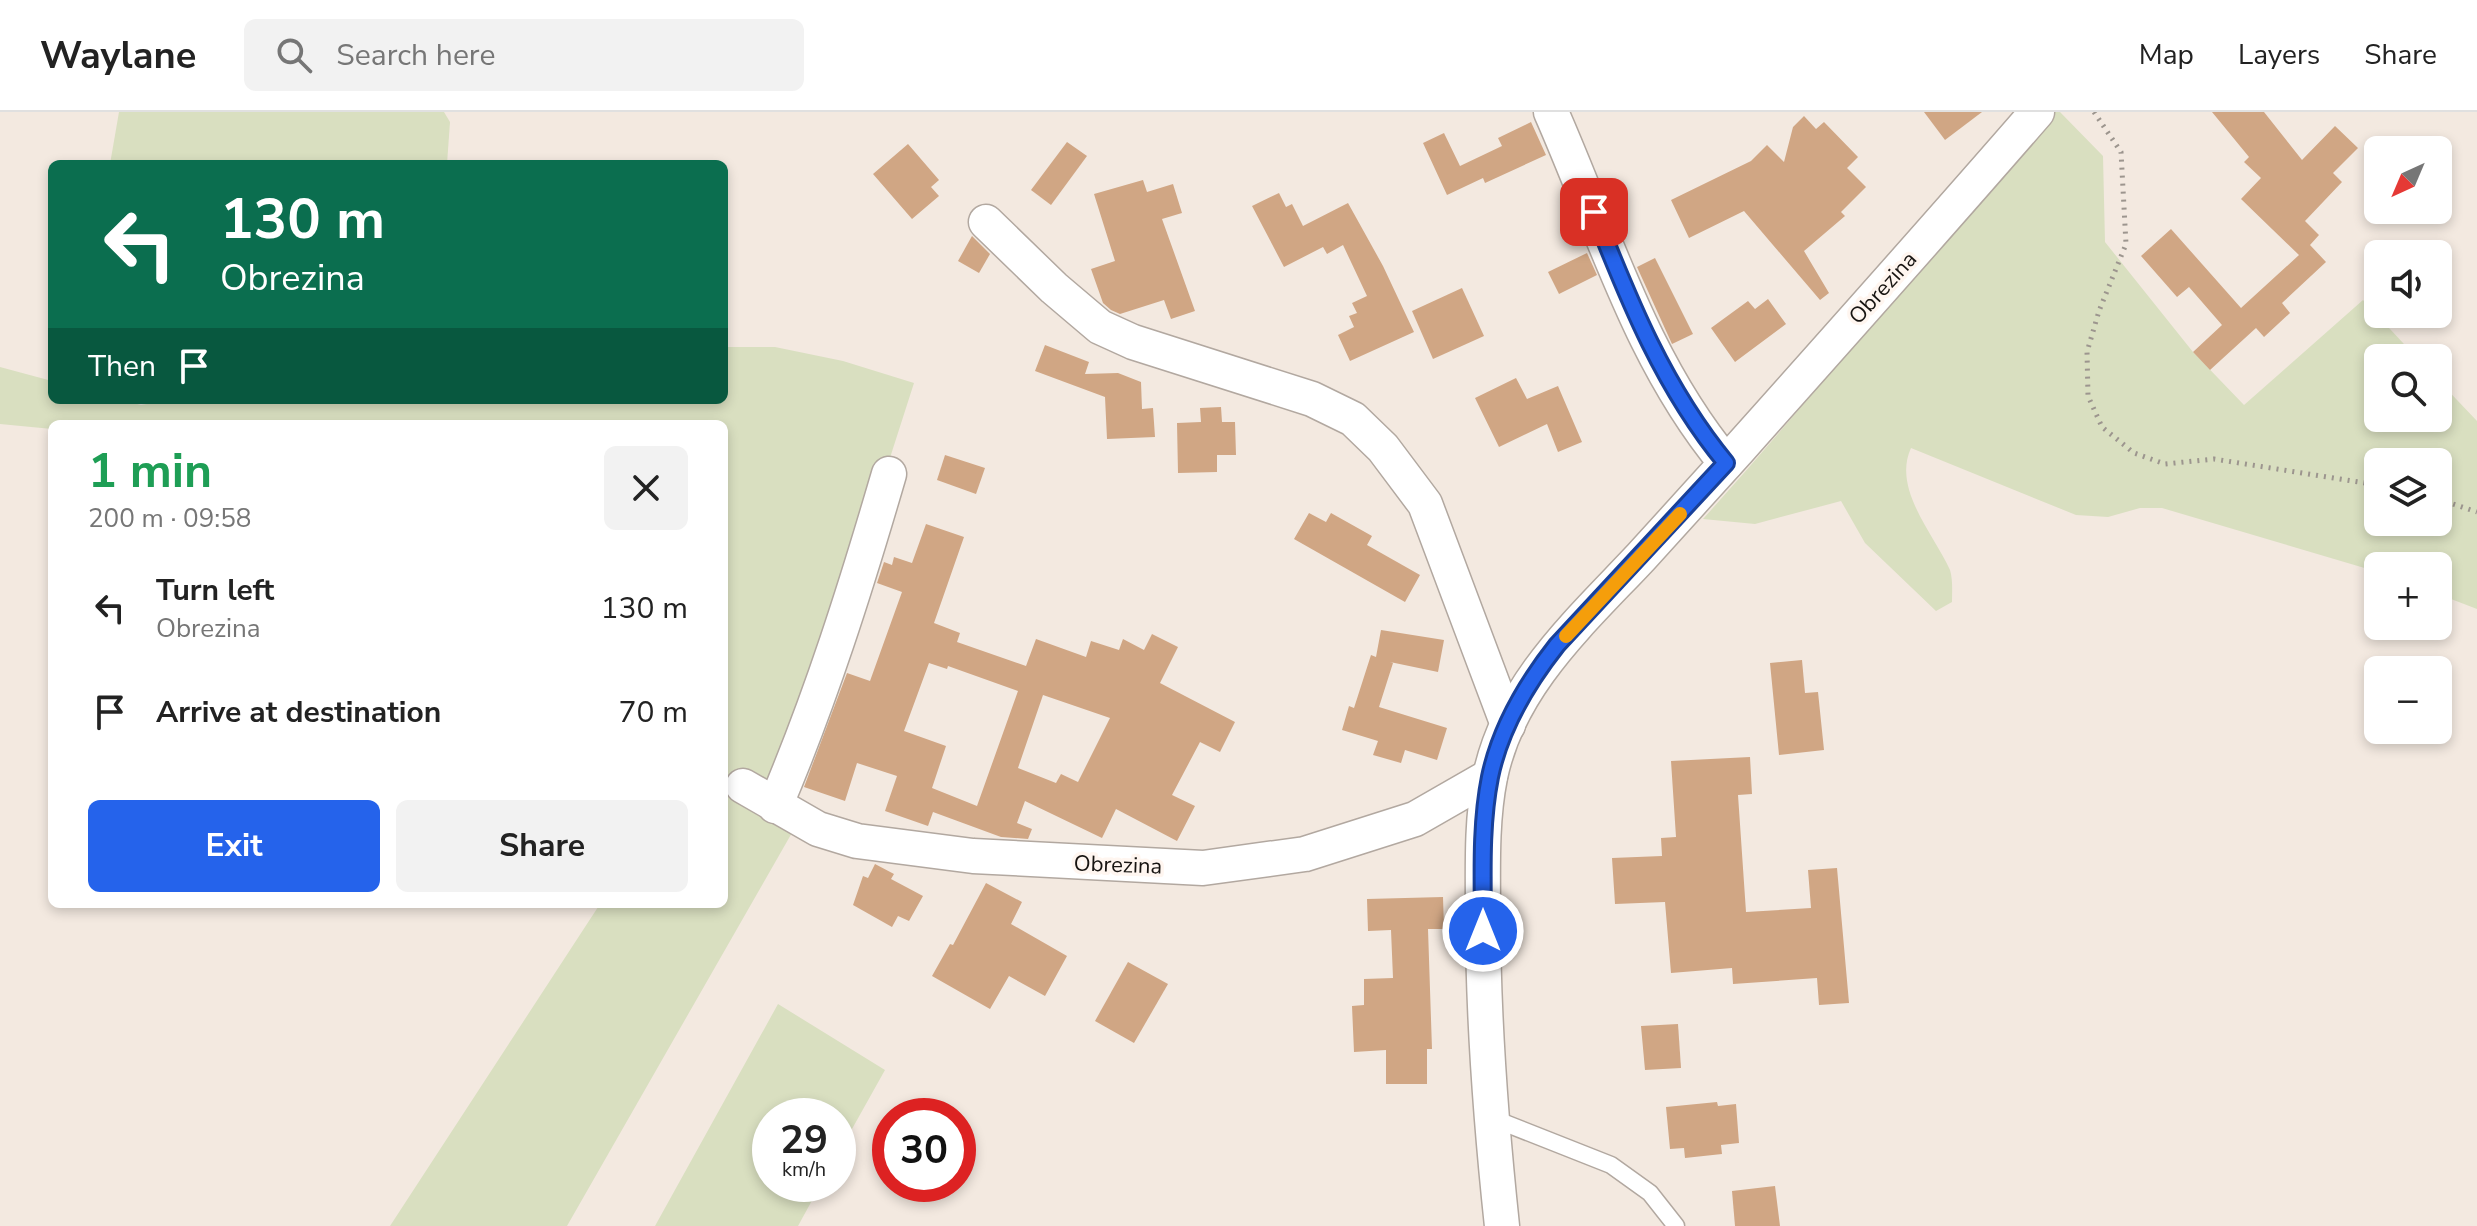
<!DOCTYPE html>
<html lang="en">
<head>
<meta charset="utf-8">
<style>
  body { margin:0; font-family:"Nunito Sans",sans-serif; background:#f2f2f2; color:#222; height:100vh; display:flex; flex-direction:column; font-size:30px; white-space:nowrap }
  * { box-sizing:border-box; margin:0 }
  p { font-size:26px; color:#767676 }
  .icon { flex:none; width:44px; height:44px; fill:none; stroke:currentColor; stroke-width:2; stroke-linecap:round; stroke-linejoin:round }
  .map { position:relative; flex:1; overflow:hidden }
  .sheet { position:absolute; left:48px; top:308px; width:680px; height:488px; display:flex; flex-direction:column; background:#fff; border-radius:12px; box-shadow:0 4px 12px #0003 }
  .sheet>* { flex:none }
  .top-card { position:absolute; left:48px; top:48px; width:680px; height:244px; border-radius:12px; box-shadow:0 4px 12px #0003; background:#0b6e4f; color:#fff; overflow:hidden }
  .needle { width:52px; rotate:224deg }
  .controls { position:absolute; left:2364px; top:24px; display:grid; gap:16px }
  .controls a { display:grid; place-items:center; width:88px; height:88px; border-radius:12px; background:#fff; box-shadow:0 4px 12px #0003; font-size:40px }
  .speed { position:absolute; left:752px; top:986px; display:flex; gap:16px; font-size:40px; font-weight:700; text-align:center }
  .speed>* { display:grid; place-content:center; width:104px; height:104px; border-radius:50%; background:#fff; box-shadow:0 4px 12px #0003; line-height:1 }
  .speed small { font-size:20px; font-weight:400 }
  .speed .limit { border:12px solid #d22; background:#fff; color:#111 }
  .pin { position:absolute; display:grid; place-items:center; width:68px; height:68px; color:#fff; margin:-34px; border-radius:16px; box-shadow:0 4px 12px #0006 }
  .me { position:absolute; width:88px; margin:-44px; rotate:0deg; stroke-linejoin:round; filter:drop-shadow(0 0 6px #0008) }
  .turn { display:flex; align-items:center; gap:28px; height:168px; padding:0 40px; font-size:36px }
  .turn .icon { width:104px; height:104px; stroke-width:2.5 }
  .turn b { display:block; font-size:56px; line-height:68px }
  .then { display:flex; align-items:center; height:76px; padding:0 40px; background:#0003; gap:16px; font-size:30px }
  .round { display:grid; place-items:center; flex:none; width:84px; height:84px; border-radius:12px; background:#f2f2f2 }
  .overview { display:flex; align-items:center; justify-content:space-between; height:136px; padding:0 40px }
  h1 { font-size:48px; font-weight:700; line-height:60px; color:#1e9e55 }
  .primary-button { display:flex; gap:16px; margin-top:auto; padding:16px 40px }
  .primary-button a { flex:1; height:92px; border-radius:12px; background:#2563eb; color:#fff; font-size:32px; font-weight:700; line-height:92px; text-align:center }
  .primary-button a+a { background:#f2f2f2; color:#222 }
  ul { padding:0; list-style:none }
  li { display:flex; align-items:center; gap:24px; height:104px; padding:0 40px }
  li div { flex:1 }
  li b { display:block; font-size:30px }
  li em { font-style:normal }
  header { display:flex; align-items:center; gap:48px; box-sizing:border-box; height:112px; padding:0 40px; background:#fff; border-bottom:2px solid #e0e0e0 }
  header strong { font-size:38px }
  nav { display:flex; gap:44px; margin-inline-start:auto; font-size:28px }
  .search { width:560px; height:72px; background:#f2f2f2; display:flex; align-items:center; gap:20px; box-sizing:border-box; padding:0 28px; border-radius:12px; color:#767676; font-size:30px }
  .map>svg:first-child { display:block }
  .green { fill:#d9dfc0; fill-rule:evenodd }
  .building { fill:#d0a684; fill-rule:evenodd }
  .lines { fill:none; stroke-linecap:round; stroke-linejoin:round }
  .lane-casing { stroke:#b2a8a0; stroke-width:19 }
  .street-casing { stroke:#b2a8a0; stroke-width:37 }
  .path { stroke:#9c958e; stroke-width:5; stroke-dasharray:2 6; stroke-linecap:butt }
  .lane { stroke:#fff; stroke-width:16 }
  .street { stroke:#fff; stroke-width:34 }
  .route-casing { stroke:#184099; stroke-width:20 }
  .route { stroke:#2563eb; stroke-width:14 }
  .slow { stroke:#f59e0b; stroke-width:14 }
  .labels { text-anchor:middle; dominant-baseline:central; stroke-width:7; stroke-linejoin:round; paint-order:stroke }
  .street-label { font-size:22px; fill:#171411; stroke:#fff6f0 }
</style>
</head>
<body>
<header>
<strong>Waylane</strong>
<div class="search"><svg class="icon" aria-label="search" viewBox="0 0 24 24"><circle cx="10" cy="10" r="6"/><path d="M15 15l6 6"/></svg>Search here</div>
<nav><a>Map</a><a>Layers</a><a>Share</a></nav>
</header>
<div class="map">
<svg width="2477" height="1114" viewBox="0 0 2477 1114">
  <rect width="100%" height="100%" fill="#f3e9e0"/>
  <g class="green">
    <path d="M119 0H444L450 10 447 52H110Z"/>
    <path d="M2055 0H2060L2103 44 2105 130 2193 240 2244 293 2363 188 2417 246H2378V306H2438V268L2477 309V497L2438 482V454H2378V460L2162 396H2140L2108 405 2076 403 1911 336C1892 377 1934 422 1950 458 1953 468 1952 480 1952 490L1936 499 1865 431 1841 389 1755 412 1703 407C1823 274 1934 132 2055 0ZM2378 350H2438V410H2378Z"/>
    <path d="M724 235H775L843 249 914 271 871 405 793 625V719L567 1114H390L600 792H724V312H52V317L0 312V255L52 269V288H122L141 293 169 288H724Z"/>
    <path d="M778 892 885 958 838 1042V1004H770V1072H821L798 1114H655Z"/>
  </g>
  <g class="building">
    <path d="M1924 0H1982L1945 28Z"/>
    <path d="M2212 0H2264L2302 48 2335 14 2358 36 2333 61 2342 70 2305 109 2319 123 2310 133 2326 150 2282 191 2290 201 2264 225 2256 216 2210 258 2193 240 2222 213 2189 175 2177 185 2141 144 2171 117 2241 196 2299 143 2241 87 2261 66 2244 50 2249 45Z"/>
    <path d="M1804 4 1816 17 1824 10 1858 45 1847 56 1866 75 1841 100 1845 104 1804 139 1829 181 1820 188 1744 99 1689 126 1671 88 1751 49 1767 33 1784 50 1793 15Z"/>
    <path d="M1531 10 1546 43 1485 71 1483 66 1447 83 1423 31 1444 21 1460 54 1502 34 1498 26Z"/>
    <path d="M1067 30 1087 44 1051 93 1031 78Z"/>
    <path d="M908 32 939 68 931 75 939 84 912 107 873 62Z"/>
    <path d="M1143 68 1147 80 1173 72 1182 101 1162 107 1195 199 1171 207 1164 188 1120 202 1111 198 1103 191 1091 157 1115 149 1094 82Z"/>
    <path d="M1279 81 1286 95 1292 92 1303 114 1348 91 1383 154 1414 220 1350 249 1338 223 1354 215 1349 204 1357 201 1352 191 1367 184 1343 133 1327 142 1323 135 1284 155 1252 94Z"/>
    <path d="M972 124 990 142 979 161 958 149Z"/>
    <path d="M1587 141 1597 163 1559 182 1548 160Z"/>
    <path d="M1655 146 1693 222 1672 232 1637 155Z"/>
    <path d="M1462 176 1484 224 1433 247 1412 199Z"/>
    <path d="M1768 187 1786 212 1735 250 1711 216 1748 189 1755 197Z"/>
    <path d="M1045 233 1089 250 1085 262 1118 261 1141 270 1142 297 1153 296 1155 325 1107 327 1105 285 1035 259Z"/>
    <path d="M1516 266 1527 287 1558 274 1582 330 1558 340 1547 312 1499 335 1475 286Z"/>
    <path d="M1221 295 1222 310H1235L1236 343H1217V360L1178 361 1177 311 1201 310 1200 296Z"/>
    <path d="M945 343 985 356 976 382 937 368Z"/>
    <path d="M1309 401 1326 410 1331 401 1372 424 1367 433 1420 463 1405 490 1294 427Z"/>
    <path d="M926 412 964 425 934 511 960 521 957 530 1026 554 1036 527 1086 545 1091 529 1119 538 1123 527 1144 538 1152 522 1178 535 1160 571 1235 610 1220 640 1200 630 1172 683 1195 694 1177 729 1116 697 1102 726 1025 689 1017 711 1032 717 1028 727 1001 725 933 700 928 714 885 699 897 664 857 651 845 689 804 675 847 561 870 569 902 480 877 471 884 450 892 453 894 445 912 451ZM929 551 947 557 948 554 1018 579 977 694 932 676 946 634 904 619ZM1043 583 1110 606 1078 670 1061 662 1056 671 1018 656Z"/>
    <path d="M1381 518 1444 528 1438 560 1390 550 1393 551 1379 595 1447 616 1437 648 1405 638 1401 651 1373 643 1378 629 1342 618 1349 594 1354 596 1371 543 1376 545Z"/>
    <path d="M1802 548 1805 581 1818 580 1824 638 1779 643 1770 551Z"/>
    <path d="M1750 645 1752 682 1738 683 1746 800 1811 796 1808 758 1837 756 1849 891 1819 893 1817 866 1733 872 1732 856 1671 861 1665 790 1615 792 1612 746 1662 744 1661 726 1676 725 1671 649Z"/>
    <path d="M875 752 894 762 891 767 923 784 909 809 898 804 892 815 853 793 863 764 868 766Z"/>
    <path d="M986 771 1022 790 1011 812 1067 844 1045 884 1009 864 990 897 932 864 950 832 953 833Z"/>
    <path d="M1443 785 1444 817H1428L1432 937H1427V972H1386V938L1354 940 1352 894 1364 893V867L1393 866 1391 818 1368 819 1367 787Z"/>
    <path d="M1128 850 1168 872 1134 931 1095 909Z"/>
    <path d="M1678 912 1681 956 1645 958 1641 914Z"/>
    <path d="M1717 990 1718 994 1736 992 1739 1031 1721 1033 1722 1042 1685 1046 1684 1036 1670 1037 1666 995Z"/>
    <path d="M1775 1074 1780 1114H1735L1732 1079Z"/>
  </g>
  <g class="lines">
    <defs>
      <path id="lane" d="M1492 1006 1611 1053 1650 1081 1676 1114"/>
      <g id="street">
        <path d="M1551 0C1604 120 1641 249 1726 351"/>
        <path d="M986 110 1054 176 1100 215 1133 230 1312 287 1353 307 1383 336 1425 392 1508 613"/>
        <path d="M743 674 818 717 857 729 973 744 1203 756 1305 742 1415 707 1490 664"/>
        <path d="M775 694C821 586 856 475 889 362"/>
        <path d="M1502 1114C1491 1011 1483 908 1483 804 1483 758 1481 710 1490 665 1509 573 1580 510 1641 445 1674 409 1706 373 1739 337 1839 225 1939 113 2037 0"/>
      </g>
    </defs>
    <use href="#lane" class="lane-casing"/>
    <use href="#street" class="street-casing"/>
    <g class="path">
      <path d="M2094 0 2121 40 2126 132 2099 199 2087 240 2088 284 2102 315 2134 341 2165 352 2214 347 2378 373"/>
      <path d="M2438 387 2477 400"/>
    </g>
    <use href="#lane" class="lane"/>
    <use href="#street" class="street"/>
  </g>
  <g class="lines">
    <defs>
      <path id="route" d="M1483 819C1483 769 1480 715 1490 665 1500 617 1527 571 1557 533L1726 351C1664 276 1629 189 1594 100"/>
    </defs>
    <use href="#route" class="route-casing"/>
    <use href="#route" class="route"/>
    <path class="slow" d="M1566 524 1680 402"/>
  </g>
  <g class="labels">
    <g class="street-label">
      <text transform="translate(1883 176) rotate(-48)">Obrezina</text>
      <text transform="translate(1118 753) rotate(2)">Obrezina</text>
    </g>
  </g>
</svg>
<div class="controls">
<a><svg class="needle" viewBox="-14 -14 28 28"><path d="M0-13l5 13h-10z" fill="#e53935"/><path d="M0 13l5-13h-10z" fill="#767676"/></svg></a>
<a><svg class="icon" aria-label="sound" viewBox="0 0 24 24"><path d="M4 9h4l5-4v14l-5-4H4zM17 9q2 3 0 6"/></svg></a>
<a><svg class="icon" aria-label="search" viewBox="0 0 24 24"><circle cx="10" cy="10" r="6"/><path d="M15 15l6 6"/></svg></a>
<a><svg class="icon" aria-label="layers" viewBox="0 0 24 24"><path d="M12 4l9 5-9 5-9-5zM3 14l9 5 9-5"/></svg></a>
<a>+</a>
<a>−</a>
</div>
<div class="speed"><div>29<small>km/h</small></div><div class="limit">30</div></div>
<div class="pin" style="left:1594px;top:100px;background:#d93025"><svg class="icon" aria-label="arrive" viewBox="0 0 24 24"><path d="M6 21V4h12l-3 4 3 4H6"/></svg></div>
<svg class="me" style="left:1483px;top:819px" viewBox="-20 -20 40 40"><circle r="17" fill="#2563eb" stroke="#fff" stroke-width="3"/><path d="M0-11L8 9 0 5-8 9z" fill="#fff"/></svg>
<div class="top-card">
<div class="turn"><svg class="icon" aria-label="left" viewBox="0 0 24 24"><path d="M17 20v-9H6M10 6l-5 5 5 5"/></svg><div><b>130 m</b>Obrezina</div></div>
<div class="then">Then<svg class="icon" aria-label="arrive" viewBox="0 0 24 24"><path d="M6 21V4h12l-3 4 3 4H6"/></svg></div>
</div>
<section class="sheet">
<div class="overview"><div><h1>1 min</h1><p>200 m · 09:58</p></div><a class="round"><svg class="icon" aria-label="close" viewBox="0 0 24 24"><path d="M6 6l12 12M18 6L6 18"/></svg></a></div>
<ul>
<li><svg class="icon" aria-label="left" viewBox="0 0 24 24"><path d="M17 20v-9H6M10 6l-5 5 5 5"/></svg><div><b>Turn left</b><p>Obrezina</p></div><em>130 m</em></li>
<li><svg class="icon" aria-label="arrive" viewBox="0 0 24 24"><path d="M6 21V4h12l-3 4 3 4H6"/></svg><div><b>Arrive at destination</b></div><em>70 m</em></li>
</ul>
<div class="primary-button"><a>Exit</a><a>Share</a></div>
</section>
</div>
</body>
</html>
